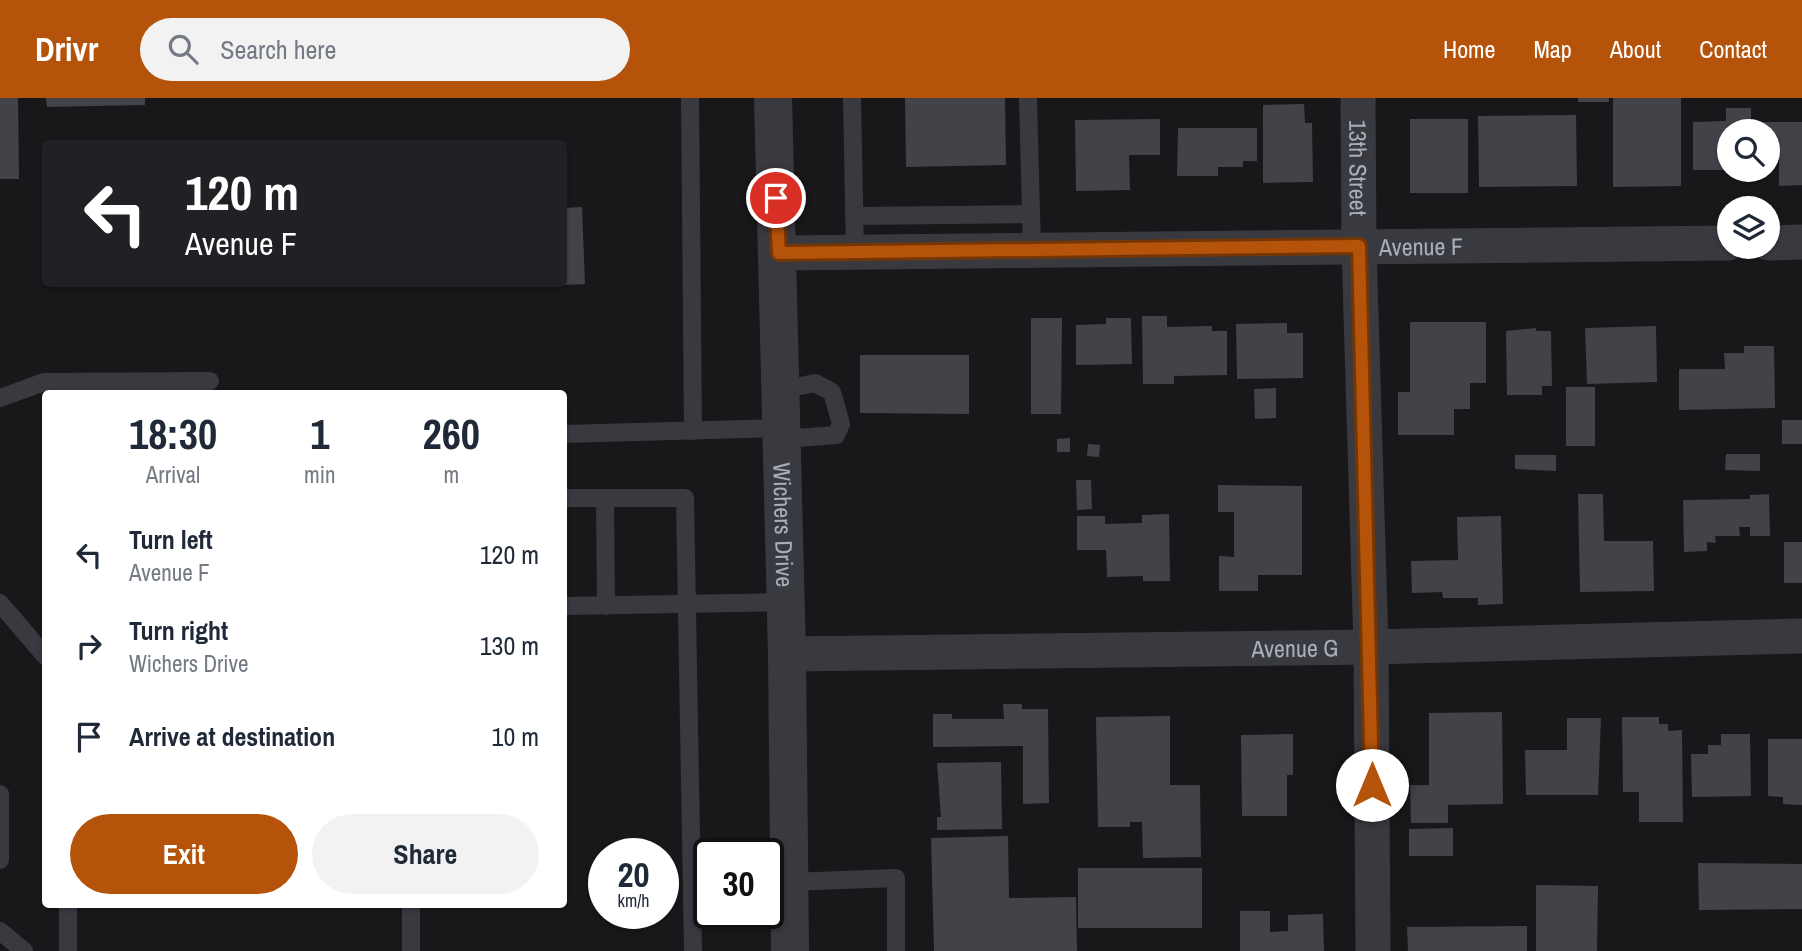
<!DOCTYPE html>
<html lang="en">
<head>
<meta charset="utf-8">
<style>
  body { margin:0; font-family:"Archivo Narrow",sans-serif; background:#f2f2f3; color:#1f2937; height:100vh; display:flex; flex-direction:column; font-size:26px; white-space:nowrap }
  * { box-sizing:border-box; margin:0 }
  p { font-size:23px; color:#747a83 }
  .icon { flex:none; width:38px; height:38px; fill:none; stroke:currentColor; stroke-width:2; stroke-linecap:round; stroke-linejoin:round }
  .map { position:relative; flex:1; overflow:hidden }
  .panel { position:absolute; left:42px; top:292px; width:525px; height:518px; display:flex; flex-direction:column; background:#fff; border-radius:7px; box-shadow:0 2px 5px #0004 }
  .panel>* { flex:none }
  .top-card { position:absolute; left:42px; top:42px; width:525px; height:147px; border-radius:7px; box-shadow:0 2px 5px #0004; background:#202124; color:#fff; overflow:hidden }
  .controls { position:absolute; left:1717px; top:21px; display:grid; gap:14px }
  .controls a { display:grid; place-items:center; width:63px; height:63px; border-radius:50%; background:#fff; box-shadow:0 2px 5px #0004; font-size:35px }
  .speed { position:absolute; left:588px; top:740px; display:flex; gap:14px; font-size:35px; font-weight:700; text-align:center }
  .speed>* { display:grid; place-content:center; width:91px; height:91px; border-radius:50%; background:#fff; box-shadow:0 2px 5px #0004; line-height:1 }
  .speed small { font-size:18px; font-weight:400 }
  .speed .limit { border:4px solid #111; border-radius:10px; background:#fff; color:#111 }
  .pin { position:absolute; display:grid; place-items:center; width:60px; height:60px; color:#fff; margin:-30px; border:4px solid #fff; border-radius:50%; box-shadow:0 2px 7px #0007 }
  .me { position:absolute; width:77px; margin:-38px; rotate:0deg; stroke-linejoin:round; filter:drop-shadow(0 0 5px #0008) }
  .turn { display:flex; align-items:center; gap:24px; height:147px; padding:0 28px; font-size:32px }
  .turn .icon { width:91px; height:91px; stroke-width:2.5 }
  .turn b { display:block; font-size:49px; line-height:60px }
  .eta { display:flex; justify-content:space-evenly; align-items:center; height:119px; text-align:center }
  .eta b { font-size:42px; font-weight:800; line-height:49px }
  .primary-button { display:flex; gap:14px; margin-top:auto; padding:14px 28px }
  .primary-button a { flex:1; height:80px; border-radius:42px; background:#b45309; color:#fff; font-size:28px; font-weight:800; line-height:80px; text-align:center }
  .primary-button a+a { background:#f2f2f3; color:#1f2937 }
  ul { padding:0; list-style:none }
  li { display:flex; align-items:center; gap:21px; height:91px; padding:0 28px }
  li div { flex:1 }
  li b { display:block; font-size:26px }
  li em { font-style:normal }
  header { display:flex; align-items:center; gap:42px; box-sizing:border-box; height:98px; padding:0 35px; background:#b45309; color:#fff }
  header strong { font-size:33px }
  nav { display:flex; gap:38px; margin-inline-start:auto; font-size:24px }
  .search { width:490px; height:63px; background:#f2f2f3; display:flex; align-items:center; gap:18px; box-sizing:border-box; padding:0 24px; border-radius:38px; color:#747a83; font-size:26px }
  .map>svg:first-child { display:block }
  .building { fill:#424348 }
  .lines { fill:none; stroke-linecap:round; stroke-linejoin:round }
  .service { stroke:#393a40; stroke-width:18 }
  .minor { stroke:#393a40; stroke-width:35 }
  .tertiary { stroke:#393a40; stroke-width:38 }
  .route-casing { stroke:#753606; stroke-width:18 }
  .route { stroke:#b45309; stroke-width:12 }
  .labels { text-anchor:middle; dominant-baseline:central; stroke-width:7; stroke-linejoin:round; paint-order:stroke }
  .street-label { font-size:24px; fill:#aaaebb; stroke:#131316 }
</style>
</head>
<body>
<header>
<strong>Drivr</strong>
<div class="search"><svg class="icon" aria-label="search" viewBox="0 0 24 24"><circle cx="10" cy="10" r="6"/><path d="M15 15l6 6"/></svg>Search here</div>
<nav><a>Home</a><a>Map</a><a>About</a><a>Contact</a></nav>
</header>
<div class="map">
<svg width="1802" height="853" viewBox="0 0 1802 853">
  <rect width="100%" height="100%" fill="#18181b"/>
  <g class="building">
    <path d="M0 0H18L19 81H0Z"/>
    <path d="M46 0H145V7L47 9Z"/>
    <path d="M905 0H1005L1006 67 906 69Z"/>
    <rect x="1578" y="0" width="31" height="4"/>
    <path d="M1613 0H1681V88L1613 89Z"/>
    <path d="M1304 6 1305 25H1312L1313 84 1263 85V7Z"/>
    <path d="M1726 10H1751V24H1802V87L1779 88V62H1768V33H1729V72H1693V24L1726 23Z"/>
    <path d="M1576 17 1577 88 1479 89 1478 18Z"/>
    <path d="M1160 21V57H1129L1130 92 1076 93 1075 22Z"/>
    <rect x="1410" y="21" width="58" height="74"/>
    <path d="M1178 30H1257V63H1243V69H1218V78H1177Z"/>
    <path d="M582 109 585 186 564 187V110Z"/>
    <path d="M492 186H537V188L492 189Z"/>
    <path d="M1142 218H1167V229L1212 228V233H1227V277L1174 278V286H1143Z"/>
    <path d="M1031 220H1062L1061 316H1031Z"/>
    <path d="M1106 220H1131L1132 266 1076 267V227L1106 226Z"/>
    <path d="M1410 224H1486V285H1470V311H1454V337H1398V294H1410Z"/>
    <path d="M1287 225V235H1303V280L1237 281 1236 226Z"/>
    <path d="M1656 228 1657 284 1587 286 1585 230Z"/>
    <path d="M1536 230V233H1551L1552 288H1542V297H1507L1506 233Z"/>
    <path d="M1744 248H1774L1775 310 1679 312V271H1725L1724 255H1744Z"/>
    <path d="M860 257H969V316L860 315Z"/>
    <rect x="1566" y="289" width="29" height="59"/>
    <path d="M1276 290V320L1255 321 1254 291Z"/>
    <rect x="1782" y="322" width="20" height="24"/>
    <path d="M1070 340V354H1057V341Z"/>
    <path d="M1088 346 1100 347 1099 359 1087 358Z"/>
    <path d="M1726 356H1760V373L1725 372Z"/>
    <path d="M1515 357H1556V373L1515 371Z"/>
    <path d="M1076 382H1091L1092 411 1077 412Z"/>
    <path d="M1218 387 1302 388V477H1258V493H1219V458L1234 459V414H1218Z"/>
    <path d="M1578 396H1603L1604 443H1653L1654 493 1580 494Z"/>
    <path d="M1769 396 1770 438H1750V429H1739L1740 438H1715L1716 445 1707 444V453L1684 454 1683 402 1750 401V397Z"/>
    <path d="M1169 416 1170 483H1143V478L1107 479 1106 452H1077V418H1105V426L1142 425V417Z"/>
    <path d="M1501 418 1503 506 1478 507V500H1443L1442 494 1412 495 1411 463 1458 462 1457 419Z"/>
    <rect x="1784" y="444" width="18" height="41"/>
    <path d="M1003 606H1022V611H1048L1049 705 1023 706V648L933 649V616H952V621H1004Z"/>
    <path d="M1502 614 1503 706 1448 707V725H1411L1410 687H1429V615Z"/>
    <path d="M1170 618V687H1200L1201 759 1143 760 1142 724H1130V729H1098L1096 619Z"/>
    <path d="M1622 619H1659V626H1668V633L1682 632 1683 724H1639V694H1623Z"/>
    <path d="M1567 620H1601L1598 697H1526L1525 652H1567Z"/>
    <path d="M1293 636V677H1287V718H1242L1241 637Z"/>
    <path d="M1721 636H1750L1751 698 1692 699 1691 656H1708V647H1721Z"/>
    <path d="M1768 641H1802V707L1783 706V699L1768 698Z"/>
    <path d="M1001 664 1002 731 937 732V719H941L937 665Z"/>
    <path d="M1453 730V758H1409V731Z"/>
    <path d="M1008 738 1009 800 1076 799 1077 853H934L931 740Z"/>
    <path d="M1698 765 1802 766V811L1699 812Z"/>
    <rect x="1078" y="770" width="124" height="60"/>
    <path d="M1536 787 1598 788 1597 853H1536Z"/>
    <path d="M1240 813H1270V834L1288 833V817L1323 816 1324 853H1240Z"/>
    <path d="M1527 828V853H1408L1407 829Z"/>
  </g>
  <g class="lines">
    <g class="service">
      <path d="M690 0 693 333"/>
      <path d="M852 0 855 154"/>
      <path d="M1028 0 1032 152"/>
      <path d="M854 118 1031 116"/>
      <path d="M781 292 815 285 832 294 841 326 836 337 783 341"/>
      <path d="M0 300 44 284 210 283"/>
      <path d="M564 336 782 330"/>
      <path d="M564 400H685L693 853"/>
      <path d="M605 400 606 508"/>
      <path d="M0 505 46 559"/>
      <path d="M564 508 786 504"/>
      <path d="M0 696V762"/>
      <path d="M789 784 896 780V853"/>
      <path d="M0 833 24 853"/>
      <path d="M68 853V807"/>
      <path d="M411 853V807"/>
    </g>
    <g class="minor">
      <path id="s1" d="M1358 0 1359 148 1371 549 1373 853"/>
      <path d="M1768 145 1802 144"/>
      <path id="s2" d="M779 155 1729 145"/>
      <path id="s3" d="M787 556 1371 549 1802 538"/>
    </g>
    <path class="tertiary" id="s4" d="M773 0 787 556 790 853"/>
  </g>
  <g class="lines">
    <defs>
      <path id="route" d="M776 100 779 155 1359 148 1372 687"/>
    </defs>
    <use href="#route" class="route-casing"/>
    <use href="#route" class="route"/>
  </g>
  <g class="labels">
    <g class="street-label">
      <text stroke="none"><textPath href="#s1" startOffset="70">13th Street</textPath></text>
      <text stroke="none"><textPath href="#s2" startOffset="642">Avenue F</textPath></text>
      <text stroke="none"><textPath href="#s4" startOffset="427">Wichers Drive</textPath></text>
      <text stroke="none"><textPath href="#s3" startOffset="508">Avenue G</textPath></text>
    </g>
  </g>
</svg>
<div class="controls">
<a><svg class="icon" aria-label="search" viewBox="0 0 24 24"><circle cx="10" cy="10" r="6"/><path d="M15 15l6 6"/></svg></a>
<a><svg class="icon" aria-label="layers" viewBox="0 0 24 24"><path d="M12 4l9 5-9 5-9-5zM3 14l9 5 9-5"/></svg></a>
</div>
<div class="speed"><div>20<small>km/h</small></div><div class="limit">30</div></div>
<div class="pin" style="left:776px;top:100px;background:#d93025"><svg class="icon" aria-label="arrive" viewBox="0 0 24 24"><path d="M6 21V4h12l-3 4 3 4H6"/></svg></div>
<svg class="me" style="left:1372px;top:687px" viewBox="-20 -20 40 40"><circle r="19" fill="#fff"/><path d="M0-13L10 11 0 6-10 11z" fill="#b45309"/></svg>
<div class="top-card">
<div class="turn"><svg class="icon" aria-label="left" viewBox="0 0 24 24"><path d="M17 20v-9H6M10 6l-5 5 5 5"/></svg><div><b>120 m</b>Avenue F</div></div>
</div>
<section class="panel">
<div class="eta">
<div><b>18:30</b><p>Arrival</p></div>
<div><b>1</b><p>min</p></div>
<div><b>260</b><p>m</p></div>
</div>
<ul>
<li><svg class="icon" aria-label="left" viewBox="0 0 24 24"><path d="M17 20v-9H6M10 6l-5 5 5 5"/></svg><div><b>Turn left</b><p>Avenue F</p></div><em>120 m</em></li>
<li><svg class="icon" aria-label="right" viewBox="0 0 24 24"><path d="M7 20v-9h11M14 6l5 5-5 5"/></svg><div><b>Turn right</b><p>Wichers Drive</p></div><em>130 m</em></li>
<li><svg class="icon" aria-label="arrive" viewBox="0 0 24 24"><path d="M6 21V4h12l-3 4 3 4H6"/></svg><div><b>Arrive at destination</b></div><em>10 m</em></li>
</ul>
<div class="primary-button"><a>Exit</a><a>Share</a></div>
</section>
</div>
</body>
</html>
